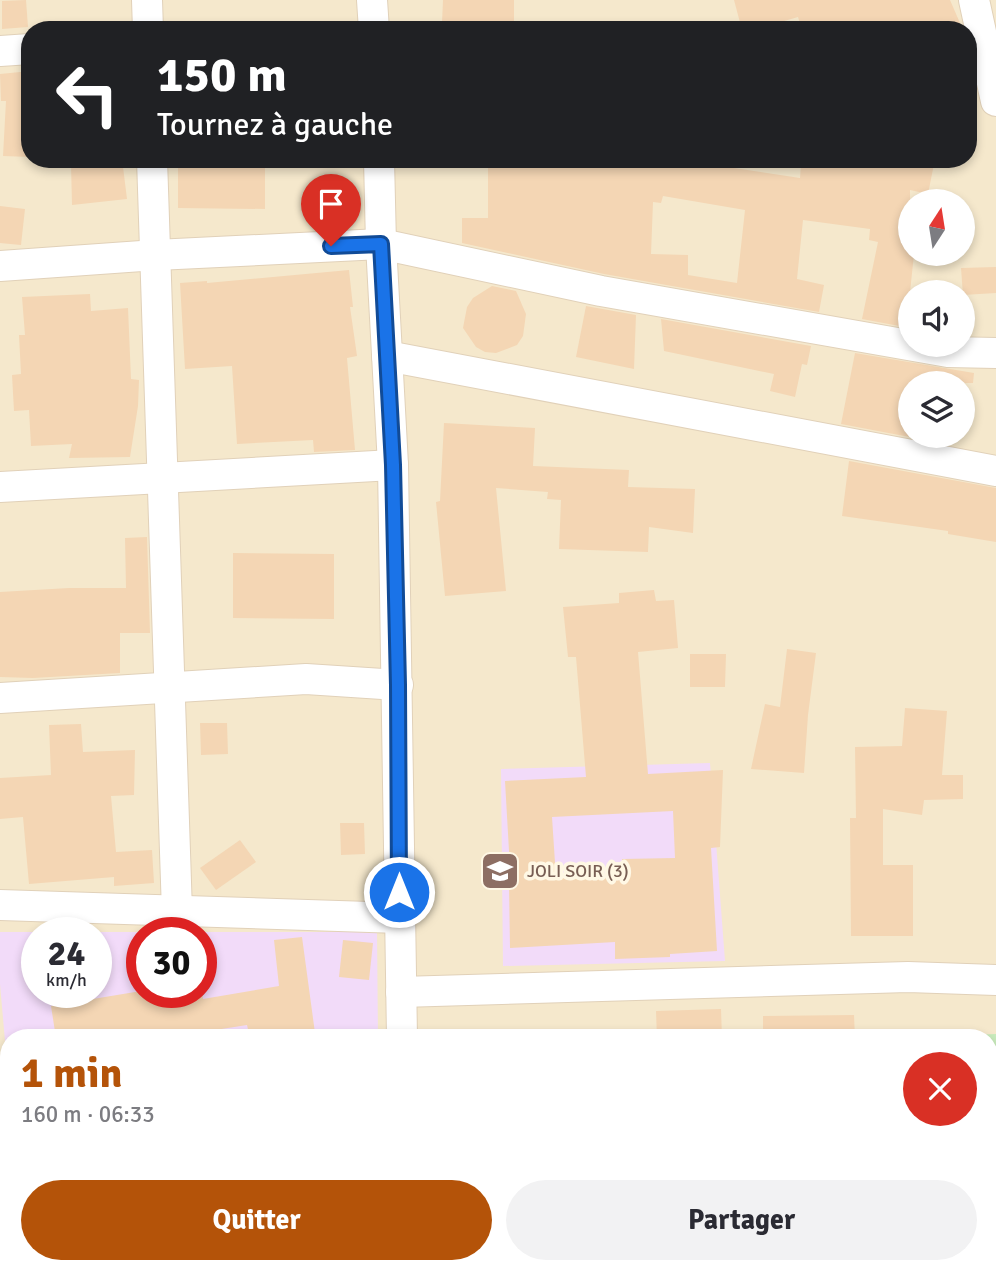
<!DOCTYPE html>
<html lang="fr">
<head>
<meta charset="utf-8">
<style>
  body { margin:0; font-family:Signika,sans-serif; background:#f2f2f3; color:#2b2b33; height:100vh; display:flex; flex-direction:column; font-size:26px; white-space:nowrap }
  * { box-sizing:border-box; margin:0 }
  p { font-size:23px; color:#7c7c81 }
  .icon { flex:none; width:38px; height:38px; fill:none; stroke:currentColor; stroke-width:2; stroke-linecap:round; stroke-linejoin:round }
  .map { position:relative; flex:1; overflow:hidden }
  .panel { position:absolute; left:0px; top:1029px; width:998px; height:245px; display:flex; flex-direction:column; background:#fff; border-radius:28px 28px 0 0; box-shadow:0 4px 10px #0003 }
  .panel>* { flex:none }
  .guide { position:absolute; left:21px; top:21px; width:956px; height:147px; border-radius:28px; box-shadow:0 4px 10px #0003; background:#202124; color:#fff; overflow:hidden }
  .needle { width:46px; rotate:12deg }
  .buttons { position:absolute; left:898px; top:189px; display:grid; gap:14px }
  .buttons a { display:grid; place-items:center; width:77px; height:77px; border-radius:50%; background:#fff; box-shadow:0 4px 10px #0003; font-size:35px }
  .speed { position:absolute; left:21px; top:917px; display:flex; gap:14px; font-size:35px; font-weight:700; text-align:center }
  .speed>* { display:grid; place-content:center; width:91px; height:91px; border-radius:50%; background:#fff; box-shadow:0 4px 10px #0003; line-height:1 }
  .speed small { font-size:18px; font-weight:400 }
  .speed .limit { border:10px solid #d22; background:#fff; color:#111 }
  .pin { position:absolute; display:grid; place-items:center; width:60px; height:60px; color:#fff; margin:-72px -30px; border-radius:50% 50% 50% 0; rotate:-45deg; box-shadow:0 0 7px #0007 }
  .pin .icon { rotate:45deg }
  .me { position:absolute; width:77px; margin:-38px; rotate:0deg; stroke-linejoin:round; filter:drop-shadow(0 0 5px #0008) }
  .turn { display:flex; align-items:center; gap:24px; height:147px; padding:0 21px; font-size:32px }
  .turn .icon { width:91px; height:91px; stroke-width:2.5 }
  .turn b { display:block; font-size:49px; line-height:60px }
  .round { display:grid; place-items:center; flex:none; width:74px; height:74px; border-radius:37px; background:#f2f2f3 }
  .head { display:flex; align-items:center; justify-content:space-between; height:119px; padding:0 21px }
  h1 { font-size:42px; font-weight:700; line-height:52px; color:#b45309 }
  .action { display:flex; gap:14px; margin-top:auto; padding:14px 21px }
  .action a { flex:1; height:80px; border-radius:42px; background:#b45309; color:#fff; font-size:28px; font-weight:700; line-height:80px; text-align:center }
  .action a+a { background:#f2f2f3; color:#2b2b33 }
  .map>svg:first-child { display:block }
  .residential { fill:#f5e8cc; fill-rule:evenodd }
  .education { fill:#f2dbf9; fill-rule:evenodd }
  .green { fill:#c9ebbc }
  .building { fill:#f4d6b4; fill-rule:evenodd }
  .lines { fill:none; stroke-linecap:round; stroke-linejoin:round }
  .minor-casing { stroke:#e1d1b9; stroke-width:32 }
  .minor { stroke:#fff; stroke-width:30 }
  .route-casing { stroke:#114b97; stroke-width:18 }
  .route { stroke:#1a73e8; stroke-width:12 }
  .labels { text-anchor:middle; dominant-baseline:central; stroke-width:7; stroke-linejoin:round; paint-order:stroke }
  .education-label { font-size:18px; fill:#785e54; stroke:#fff8e5; text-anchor:start }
</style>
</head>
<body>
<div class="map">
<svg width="996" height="1274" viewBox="0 0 996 1274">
  <rect width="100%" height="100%" fill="#fdf5dd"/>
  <path class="residential" d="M0 0H996V1274H0ZM30 30H968V159H30ZM910 201H962V254H910ZM910 292H962V345H910ZM910 383H962V436H910ZM37 933H96V992H37ZM142 933H201V992H142ZM9 1038H989V1265H9Z"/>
  <g class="education">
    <path d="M710 763 725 961 503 966 501 769Z"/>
    <path d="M0 932H377L378 1038H9V1087L0 984ZM37 933H96V992H37ZM142 933H201V992H142Z"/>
    <path d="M24 1265H380V1274H25Z"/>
  </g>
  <path class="green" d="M996 1034V1274H529V1265H989V1038H884Z"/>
  <g class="building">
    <path d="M26 0 28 27 2 29V1Z"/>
    <path d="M443 0H514V24L442 23Z"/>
    <path d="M734 0H950L963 30H802L798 17 753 30H742Z"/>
    <path d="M30 71V157L3 156 6 101H1L0 74Z"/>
    <path d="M95 159H122L127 199 72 205 71 164 95 167Z"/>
    <path d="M178 159H265V209L178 208Z"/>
    <path d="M488 159H630L672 167 673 159H715L714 165 800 178 801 164 827 167V159H935L928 194 910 190V254H914L910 292V328L862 319 878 242 869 240 870 229 803 220 797 279 824 285 819 312 604 274 462 243V218H488ZM663 196 745 210 737 283 688 275V255L651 254 653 202 661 203Z"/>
    <path d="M0 206 25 209 21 245 0 243Z"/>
    <path d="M996 267V293L963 295 961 268Z"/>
    <path d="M349 270 353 307H350L357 356 347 358 355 450 314 452 313 440 237 444 232 366 185 369 180 283 207 281V283Z"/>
    <path d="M492 286 516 291 526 314 523 336 517 345 496 353 485 352 476 347 463 328 467 307 473 298Z"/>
    <path d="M90 294 91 311 128 308 131 379 139 380 138 406 130 457 69 458 72 444 31 446 29 410 14 411 12 375 21 374 19 335H25L22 297Z"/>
    <path d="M586 306 636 315 634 369 576 357Z"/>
    <path d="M661 319 811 346 807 365 802 364 795 397 770 391 774 374 664 351Z"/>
    <path d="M855 353 974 373 973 383H910V436H937L936 442 841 424Z"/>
    <path d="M444 423 535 428 533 466 629 470 628 487 695 489 693 533 649 527 648 552 559 549 561 500 547 499 548 492 496 488 506 591 445 596 436 502 440 501Z"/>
    <path d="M849 461 996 488V542L948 534V531L842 516Z"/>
    <path d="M147 537 150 633H120V673L33 678 0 677V592L69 588H126L125 538Z"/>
    <path d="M233 553 334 554V619L233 618Z"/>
    <path d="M654 590 656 601 674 600 678 648 638 652 648 774 723 770 720 847 711 848 717 951 670 954V957L615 959V942L510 948 509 886H511L505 781 586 777 576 657H568L563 607 619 603V593ZM673 811 675 858 622 859 623 876 556 878 552 817Z"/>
    <path d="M787 649 816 653 808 715 804 773 751 769 765 704 780 707Z"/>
    <path d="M690 654H726L725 687H690Z"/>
    <path d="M905 708 947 711 942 775H963V799L924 800 922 815 883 809V865H913V936H851L850 818H856L855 747 902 746Z"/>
    <path d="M200 723H227L228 754 201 755Z"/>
    <path d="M81 724 83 752 135 750 134 795 111 796 116 852 152 850 154 883 114 886V877L29 884 23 817 0 819V778L51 775 49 725Z"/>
    <path d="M340 823H364L365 854 341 855Z"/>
    <path d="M240 840 256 862 216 890 200 868Z"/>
    <path d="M302 937 315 1033 284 1038H250L247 1025 164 1038H56L51 1006 135 992H202L203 999 279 986 274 940Z"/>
    <path d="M343 940 373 943 369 980 339 977Z"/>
    <path d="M721 1009 722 1038H657L656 1011Z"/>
    <path d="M854 1015 855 1038H763V1016Z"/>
  </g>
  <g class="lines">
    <defs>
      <g id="minor">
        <path d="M147 0 148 30"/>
        <path d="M372 0 374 30"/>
        <path d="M974 0 996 101"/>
        <path d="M0 51 30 49"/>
        <path d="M152 159 177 912"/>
        <path d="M379 159 381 244 393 465 402 1038"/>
        <path d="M0 266 156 255 381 244 601 291 948 352 996 353"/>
        <path d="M387 356 996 471"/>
        <path d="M0 487 393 465"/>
        <path d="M0 698 306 679 398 685"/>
        <path d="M0 905 400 918"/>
        <path d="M401 992 908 977 996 980"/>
        <path d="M409 1265V1274"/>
      </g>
    </defs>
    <use href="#minor" class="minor-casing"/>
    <use href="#minor" class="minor"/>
  </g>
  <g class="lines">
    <defs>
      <path id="route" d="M331 246 381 244 393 465 398 685 399 892"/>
    </defs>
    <use href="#route" class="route-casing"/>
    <use href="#route" class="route"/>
  </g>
  <defs>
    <symbol id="school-square" viewBox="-11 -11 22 22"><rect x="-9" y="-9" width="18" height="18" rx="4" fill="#8d6e63" stroke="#fff8e5"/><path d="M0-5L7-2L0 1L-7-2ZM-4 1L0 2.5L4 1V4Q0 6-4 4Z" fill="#fff"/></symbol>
  </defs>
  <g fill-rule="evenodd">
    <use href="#school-square" x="478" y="849" width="44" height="44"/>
  </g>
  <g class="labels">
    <g class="education-label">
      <text x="527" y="871">JOLI SOIR (3)</text>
    </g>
  </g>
</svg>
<div class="buttons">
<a><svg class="needle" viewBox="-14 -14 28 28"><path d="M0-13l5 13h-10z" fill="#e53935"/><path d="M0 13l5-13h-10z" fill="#7c7c81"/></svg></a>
<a><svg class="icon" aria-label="sound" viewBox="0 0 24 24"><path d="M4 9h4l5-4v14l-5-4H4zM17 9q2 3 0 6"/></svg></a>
<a><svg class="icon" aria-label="layers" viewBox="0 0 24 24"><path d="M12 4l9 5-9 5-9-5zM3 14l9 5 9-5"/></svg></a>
</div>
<div class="speed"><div>24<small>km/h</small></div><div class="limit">30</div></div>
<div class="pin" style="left:331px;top:246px;background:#d93025"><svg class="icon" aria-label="arrive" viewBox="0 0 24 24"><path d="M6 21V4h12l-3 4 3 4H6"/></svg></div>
<svg class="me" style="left:399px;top:892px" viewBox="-20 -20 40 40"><circle r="17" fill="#1a73e8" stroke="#fff" stroke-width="3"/><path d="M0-11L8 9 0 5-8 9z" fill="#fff"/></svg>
<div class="guide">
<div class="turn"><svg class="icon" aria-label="left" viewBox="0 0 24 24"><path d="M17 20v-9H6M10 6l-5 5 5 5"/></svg><div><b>150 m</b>Tournez à gauche</div></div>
</div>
<section class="panel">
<div class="head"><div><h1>1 min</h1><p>160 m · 06:33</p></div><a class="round" style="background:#d93025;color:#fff"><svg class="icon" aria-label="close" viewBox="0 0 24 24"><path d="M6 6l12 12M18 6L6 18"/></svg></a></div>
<div class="action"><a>Quitter</a><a>Partager</a></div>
</section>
</div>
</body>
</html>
